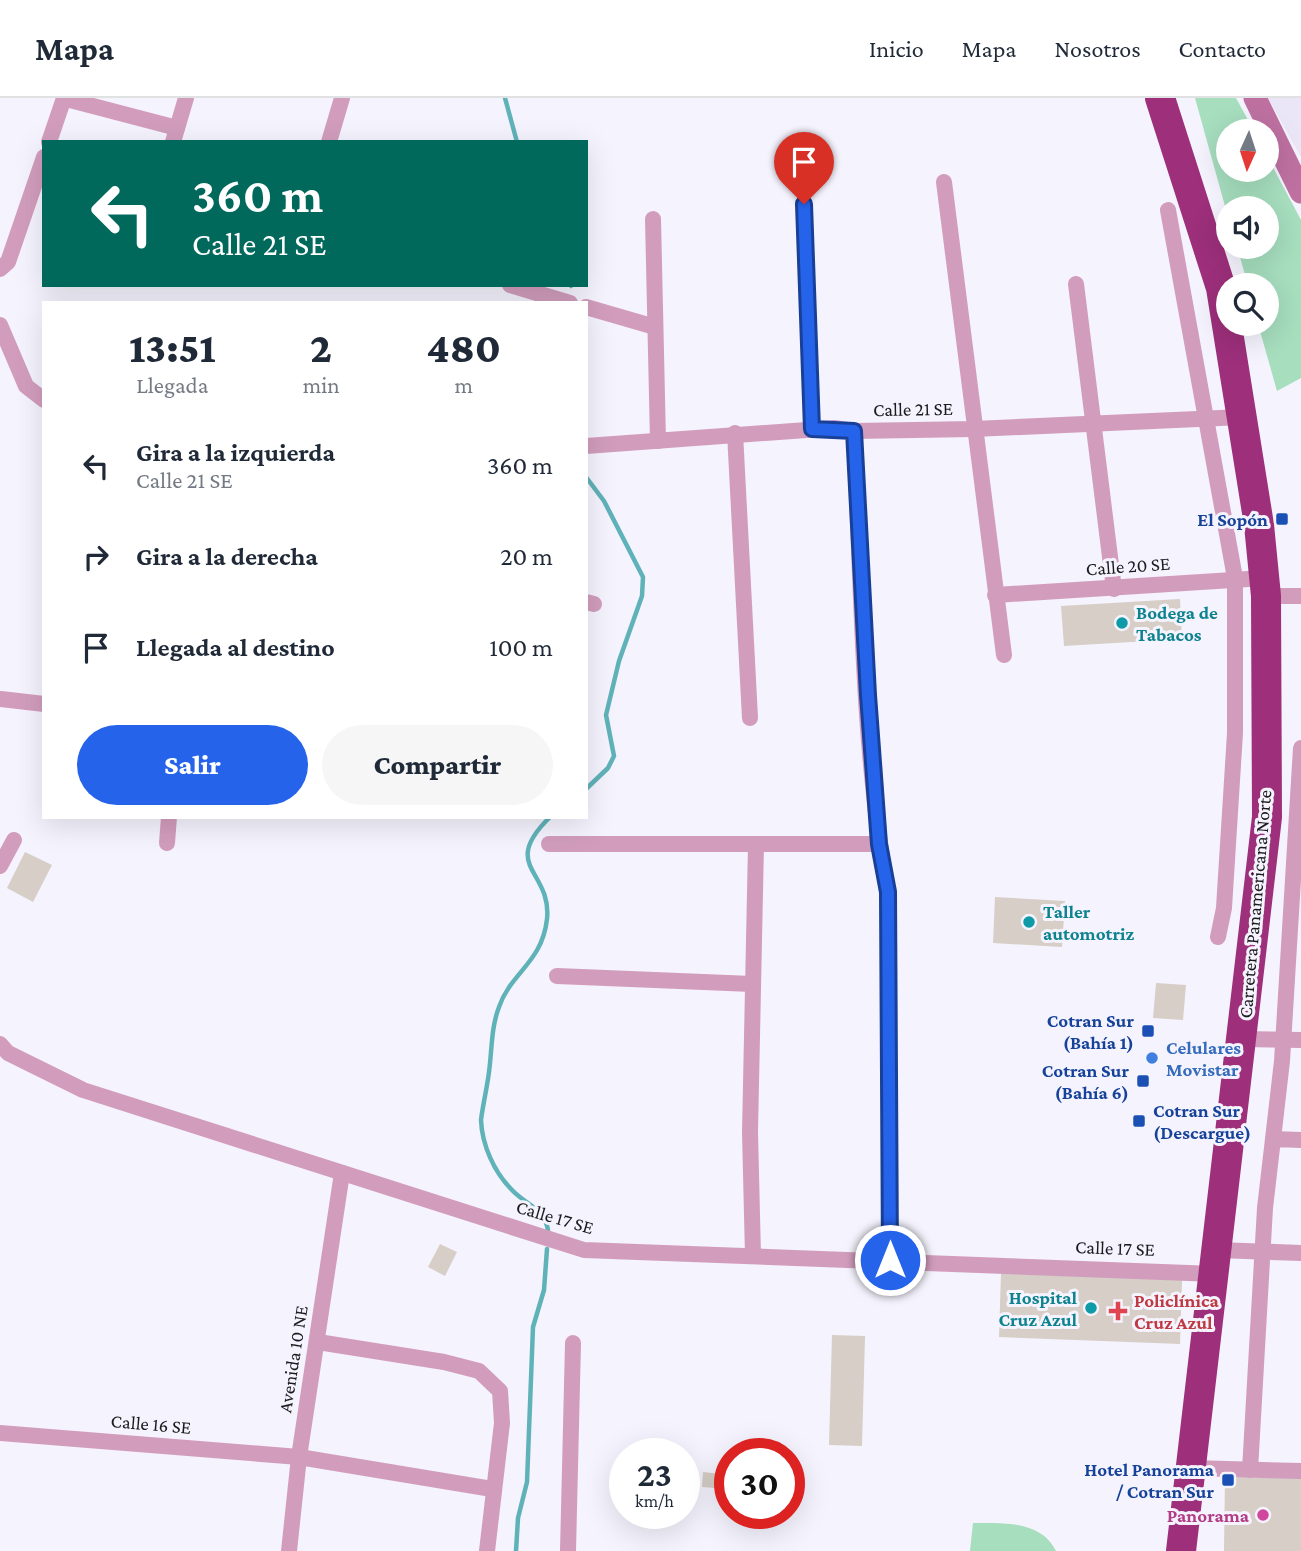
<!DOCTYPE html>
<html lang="es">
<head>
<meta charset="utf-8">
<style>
  body { margin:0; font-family:"Crimson Pro",serif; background:#f6f6f7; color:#1f2937; height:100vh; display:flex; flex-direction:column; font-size:26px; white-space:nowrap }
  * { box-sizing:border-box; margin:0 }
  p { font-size:23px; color:#747a83 }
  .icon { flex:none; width:38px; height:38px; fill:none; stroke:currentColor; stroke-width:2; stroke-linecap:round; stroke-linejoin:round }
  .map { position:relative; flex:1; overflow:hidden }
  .drawer { position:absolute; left:42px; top:203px; width:546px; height:518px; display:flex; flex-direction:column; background:#fff; border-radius:0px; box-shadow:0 7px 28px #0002 }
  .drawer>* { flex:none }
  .guide { position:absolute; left:42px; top:42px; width:546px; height:147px; border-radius:0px; box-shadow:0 7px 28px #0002; background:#00695c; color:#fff; overflow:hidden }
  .needle { width:46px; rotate:183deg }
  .buttons { position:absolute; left:1216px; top:21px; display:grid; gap:14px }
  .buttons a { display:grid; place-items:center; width:63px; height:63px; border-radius:50%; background:#fff; box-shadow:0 7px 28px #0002; font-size:35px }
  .speed { position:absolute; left:609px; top:1340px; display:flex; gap:14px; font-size:35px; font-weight:700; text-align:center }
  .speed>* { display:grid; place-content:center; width:91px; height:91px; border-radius:50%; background:#fff; box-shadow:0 7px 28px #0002; line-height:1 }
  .speed small { font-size:18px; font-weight:400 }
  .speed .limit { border:10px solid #d22; background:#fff; color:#111 }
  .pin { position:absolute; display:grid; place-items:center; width:60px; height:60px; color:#fff; margin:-72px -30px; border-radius:50% 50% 50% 0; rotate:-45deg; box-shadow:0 0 7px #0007 }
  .pin .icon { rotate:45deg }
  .me { position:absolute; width:77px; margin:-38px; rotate:0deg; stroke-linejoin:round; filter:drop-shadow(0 0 5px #0008) }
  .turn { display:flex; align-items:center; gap:24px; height:147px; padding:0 35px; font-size:32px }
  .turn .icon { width:91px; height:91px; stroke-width:2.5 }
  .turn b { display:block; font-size:49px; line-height:60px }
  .eta { display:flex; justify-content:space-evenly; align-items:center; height:119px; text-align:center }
  .eta b { font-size:42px; font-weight:800; line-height:49px }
  .action { display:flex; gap:14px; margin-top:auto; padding:14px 35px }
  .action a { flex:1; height:80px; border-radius:42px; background:#2563eb; color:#fff; font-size:28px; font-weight:800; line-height:80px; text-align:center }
  .action a+a { background:#f6f6f7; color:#1f2937 }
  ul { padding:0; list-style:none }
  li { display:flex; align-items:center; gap:21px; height:91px; padding:0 35px }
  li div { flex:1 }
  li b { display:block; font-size:26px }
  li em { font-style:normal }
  header { display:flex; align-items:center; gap:42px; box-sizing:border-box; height:98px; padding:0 35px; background:#fff; border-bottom:2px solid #e0e1e3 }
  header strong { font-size:33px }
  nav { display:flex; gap:38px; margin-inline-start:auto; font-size:24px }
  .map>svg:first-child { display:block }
  .built { fill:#eae6f7 }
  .green { fill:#a6debe }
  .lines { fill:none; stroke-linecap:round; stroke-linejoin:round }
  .stream { stroke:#60b2b9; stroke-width:4.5 }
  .building { fill:#d6cec7 }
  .street { stroke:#d29dbd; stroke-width:16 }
  .secondary { stroke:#be71a1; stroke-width:23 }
  .highway { stroke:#9d2f7b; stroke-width:30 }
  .route-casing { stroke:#184099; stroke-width:18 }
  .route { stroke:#2563eb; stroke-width:12 }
  .transit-dot { fill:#1a4fb4; stroke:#f5f3fd; stroke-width:2.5 }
  .culture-dot { fill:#0f9aa8; stroke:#f5f3fd; stroke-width:2.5 }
  .shop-dot { fill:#3f7fe0; stroke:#f5f3fd; stroke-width:2.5 }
  .health-dot { fill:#e0444e; stroke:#f5f3fd; stroke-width:2.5 }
  .hotel-dot { fill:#d1479c; stroke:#f5f3fd; stroke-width:2.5 }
  .labels { text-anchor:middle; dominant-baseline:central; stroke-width:6; stroke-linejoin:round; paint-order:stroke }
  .street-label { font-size:19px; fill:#1b1b1e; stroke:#f5f3fd }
  .transit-label { font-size:19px; font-weight:bold; fill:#164399; stroke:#f5f3fd; text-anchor:end }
  .culture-label { font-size:19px; font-weight:bold; fill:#0d838f; stroke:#f5f3fd; text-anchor:start }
  .shop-label { font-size:19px; font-weight:bold; fill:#366cbe; stroke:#f5f3fd; text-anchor:start }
  .health-label { font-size:19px; font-weight:bold; fill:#be3a42; stroke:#f5f3fd; text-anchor:start }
  .hotel-label { font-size:19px; font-weight:bold; fill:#b23c85; stroke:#f5f3fd; text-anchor:end }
</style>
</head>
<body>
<header>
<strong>Mapa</strong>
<nav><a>Inicio</a><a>Mapa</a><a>Nosotros</a><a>Contacto</a></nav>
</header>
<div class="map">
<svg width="1301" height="1453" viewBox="0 0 1301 1453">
  <rect width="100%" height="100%" fill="#f5f3fd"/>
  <path class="built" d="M1268 0H1301V59Z"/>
  <g class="green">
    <path d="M1195 0H1236L1254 33H1228V72H1267V58L1301 122V280L1277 293 1258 226H1267V187H1248L1237 149H1267V110H1228V119Z"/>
    <path d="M973 1425C1002 1425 1041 1422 1056 1453H970Z"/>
  </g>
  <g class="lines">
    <g class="stream">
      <path d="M505 0 517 44"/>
      <path d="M570 187 571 188"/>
      <path d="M586 379 604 403 643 479 642 498 619 563 606 617 614 658 608 670 586 691"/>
      <path d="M548 1132C544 1110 526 1107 512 1092 494 1074 482 1047 481 1022 483 1006 487 990 489 974 492 952 491 930 499 909 511 874 542 865 547 821 552 772 499 769 550 719"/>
      <path d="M516 1453 518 1420 527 1384 533 1229 544 1192 547 1151"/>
    </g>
  </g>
  <g class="building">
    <path d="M1180 501 1182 541 1064 548 1061 508Z"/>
    <path d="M25 754 52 767 33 804 7 790Z"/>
    <path d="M995 799 1065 803 1062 849 993 845Z"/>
    <path d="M1156 885 1186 887 1183 922 1153 920Z"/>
    <path d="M440 1146 457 1154 445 1178 428 1169Z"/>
    <path d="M1001 1175 1182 1182 1180 1246 999 1239Z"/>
    <path d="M832 1237 865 1238 862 1348 829 1347Z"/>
    <path d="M703 1374 730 1377V1391L702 1389Z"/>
    <path d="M1225 1379 1301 1380V1453H1224Z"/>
  </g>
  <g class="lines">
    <g class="street">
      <path d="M49 44 63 3 70 2 177 30"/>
      <path d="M173 44 186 0"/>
      <path d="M329 44 342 0"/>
      <path d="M944 84 1004 557"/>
      <path d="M804 106 812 331"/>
      <path d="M1168 112 1235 480V635L1224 810 1218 839"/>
      <path d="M653 121 658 343"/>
      <path d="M0 171 8 164 44 59"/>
      <path d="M1076 186 1114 491"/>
      <path d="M510 187 570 205"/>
      <path d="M586 209 655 229"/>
      <path d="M0 227 26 288 44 302"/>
      <path d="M854 333C862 483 861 648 888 795L890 1162"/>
      <path d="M735 335 750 620"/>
      <path d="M586 348 834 330 854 333 974 331 1242 319"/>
      <path d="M995 497 1264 480"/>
      <path d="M1266 498H1301"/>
      <path d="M586 504 594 506"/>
      <path d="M1 601 44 606"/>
      <path d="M167 745 169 719"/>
      <path d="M549 746H879"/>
      <path d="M0 768 14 742"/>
      <path d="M557 878 752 886"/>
      <path d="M1242 941 1301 942"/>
      <path d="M0 946 8 955 83 992 584 1152 1215 1176"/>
      <path d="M1273 1041 1282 963 1301 650"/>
      <path d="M1218 1152 1301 1155"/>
      <path d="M753 1158 750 1034 756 747"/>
      <path d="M318 1244 444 1264 479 1273 500 1293 502 1325 487 1453"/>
      <path d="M0 1335 299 1359 492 1391"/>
      <path d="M1191 1370 1301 1373"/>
      <path d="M1250 1372 1265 1110 1273 1041 1301 1042"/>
      <path d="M289 1453 299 1359 342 1075"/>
      <path d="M568 1453 573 1245"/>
    </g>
    <path class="secondary" d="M1255 0 1301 94"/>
    <path class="highway" d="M1160 0 1221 190 1259 427 1266 498 1267 719 1181 1453"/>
  </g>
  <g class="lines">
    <defs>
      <path id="route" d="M804 106 812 331 854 333 868 597 879 746 888 794 890 1162"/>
    </defs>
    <use href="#route" class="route-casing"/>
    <use href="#route" class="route"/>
  </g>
  <g class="transit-dot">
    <rect x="1275" y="414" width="14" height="14" rx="3.5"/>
    <rect x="1141" y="926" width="14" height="14" rx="3.5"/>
    <rect x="1136" y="976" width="14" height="14" rx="3.5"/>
    <rect x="1132" y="1016" width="14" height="14" rx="3.5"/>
    <rect x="1221" y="1375" width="14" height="14" rx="3.5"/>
  </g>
  <g class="culture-dot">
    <circle cx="1122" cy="525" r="7"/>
    <circle cx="1029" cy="824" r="7"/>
    <circle cx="1091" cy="1210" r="7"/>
  </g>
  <circle class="shop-dot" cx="1152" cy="960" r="7"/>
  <path class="health-dot" d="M1114.5 1202.5h7v7h7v7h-7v7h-7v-7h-7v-7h7z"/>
  <circle class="hotel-dot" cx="1263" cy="1417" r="7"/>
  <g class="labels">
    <g class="street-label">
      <text transform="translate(913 311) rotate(-1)">Calle 21 SE</text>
      <text transform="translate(1128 468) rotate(-4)">Calle 20 SE</text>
      <text transform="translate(1255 806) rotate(-85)">Carretera Panamericana Norte</text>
      <text transform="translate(555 1119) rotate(16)">Calle 17 SE</text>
      <text transform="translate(1115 1150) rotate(2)">Calle 17 SE</text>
      <text transform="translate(293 1261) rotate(-81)">Avenida 10 NE</text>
      <text transform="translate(151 1326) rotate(5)">Calle 16 SE</text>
    </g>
    <g class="transit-label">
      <text x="1268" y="421">El Sopón</text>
      <text x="1134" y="922">Cotran Sur<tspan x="1134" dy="22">(Bahía 1)</tspan></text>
      <text x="1129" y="972">Cotran Sur<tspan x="1129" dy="22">(Bahía 6)</tspan></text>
      <text x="1153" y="1012" text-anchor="start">Cotran Sur<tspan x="1153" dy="22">(Descargue)</tspan></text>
      <text x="1214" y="1371">Hotel Panorama<tspan x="1214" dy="22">/ Cotran Sur</tspan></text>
    </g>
    <g class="culture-label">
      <text x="1136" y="514">Bodega de<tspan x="1136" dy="22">Tabacos</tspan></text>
      <text x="1043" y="813">Taller<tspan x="1043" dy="22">automotriz</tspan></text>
      <text x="1077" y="1199" text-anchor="end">Hospital<tspan x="1077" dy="22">Cruz Azul</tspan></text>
    </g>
    <g class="shop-label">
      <text x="1166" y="949">Celulares<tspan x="1166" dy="22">Movistar</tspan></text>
    </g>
    <g class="health-label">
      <text x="1134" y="1202">Policlínica<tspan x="1134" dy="22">Cruz Azul</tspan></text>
    </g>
    <g class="hotel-label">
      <text x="1249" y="1417">Panorama</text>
    </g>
  </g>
</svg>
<div class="buttons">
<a><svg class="needle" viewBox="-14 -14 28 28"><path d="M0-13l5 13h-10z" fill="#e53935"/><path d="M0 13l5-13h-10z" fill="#747a83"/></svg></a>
<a><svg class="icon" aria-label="sound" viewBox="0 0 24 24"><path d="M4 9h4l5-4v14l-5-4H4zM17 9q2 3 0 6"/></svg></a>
<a><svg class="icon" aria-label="search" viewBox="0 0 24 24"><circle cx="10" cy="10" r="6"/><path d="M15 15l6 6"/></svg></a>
</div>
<div class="speed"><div>23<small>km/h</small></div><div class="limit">30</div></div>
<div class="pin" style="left:804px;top:106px;background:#d93025"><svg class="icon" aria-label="arrive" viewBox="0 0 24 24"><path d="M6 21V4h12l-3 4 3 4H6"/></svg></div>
<svg class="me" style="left:890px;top:1162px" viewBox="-20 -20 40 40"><circle r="17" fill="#2563eb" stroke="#fff" stroke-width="3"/><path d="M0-11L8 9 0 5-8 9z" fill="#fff"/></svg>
<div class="guide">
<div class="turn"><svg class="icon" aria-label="left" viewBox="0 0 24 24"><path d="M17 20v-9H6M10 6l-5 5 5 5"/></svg><div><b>360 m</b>Calle 21 SE</div></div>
</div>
<section class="drawer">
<div class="eta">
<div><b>13:51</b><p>Llegada</p></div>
<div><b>2</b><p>min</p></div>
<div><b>480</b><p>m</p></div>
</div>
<ul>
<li><svg class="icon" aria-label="left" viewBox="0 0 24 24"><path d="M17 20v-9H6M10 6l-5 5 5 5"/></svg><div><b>Gira a la izquierda</b><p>Calle 21 SE</p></div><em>360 m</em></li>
<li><svg class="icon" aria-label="right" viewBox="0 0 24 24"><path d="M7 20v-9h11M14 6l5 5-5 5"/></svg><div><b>Gira a la derecha</b></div><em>20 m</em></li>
<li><svg class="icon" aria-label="arrive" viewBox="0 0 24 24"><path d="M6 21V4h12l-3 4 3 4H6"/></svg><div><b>Llegada al destino</b></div><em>100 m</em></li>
</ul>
<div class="action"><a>Salir</a><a>Compartir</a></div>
</section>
</div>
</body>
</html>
